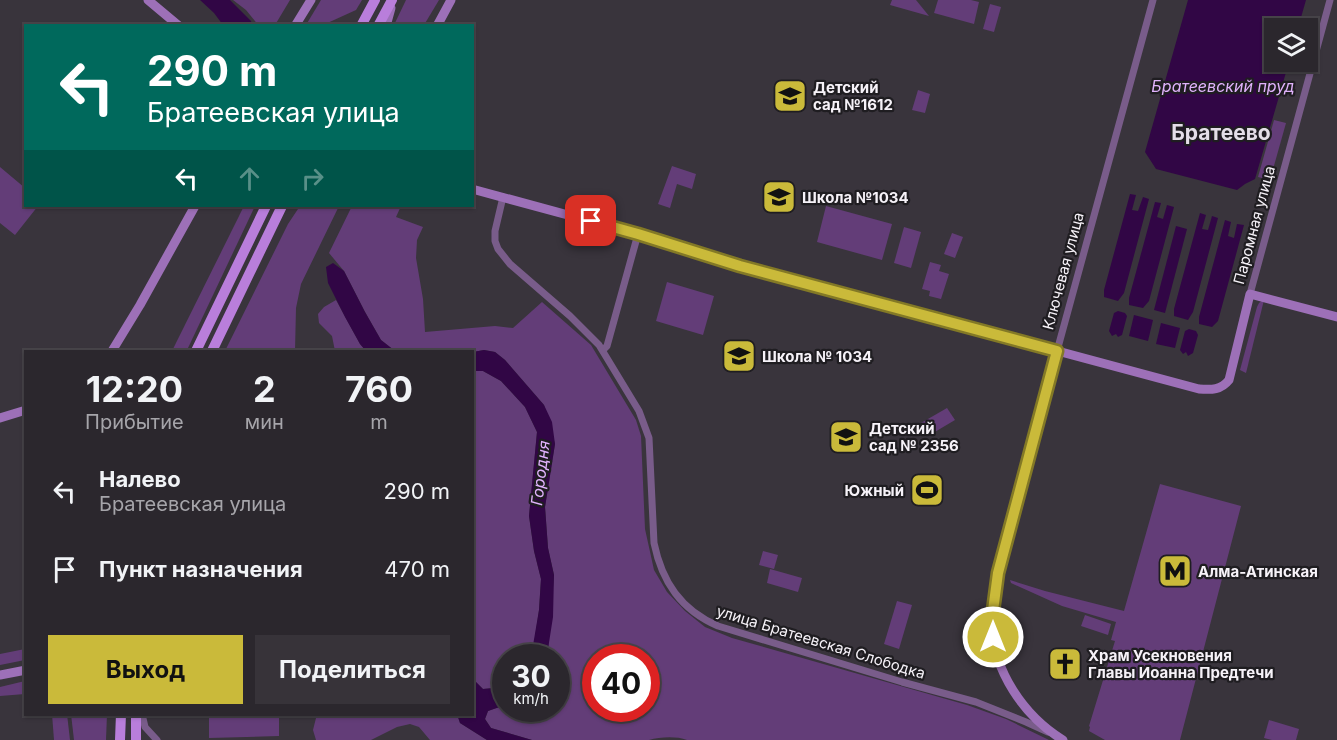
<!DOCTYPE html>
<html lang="ru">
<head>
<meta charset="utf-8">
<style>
  body { margin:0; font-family:Inter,sans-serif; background:#373339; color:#f1f3f6; height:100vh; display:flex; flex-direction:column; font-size:22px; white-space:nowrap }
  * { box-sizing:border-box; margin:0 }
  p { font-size:20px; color:#a6a5aa }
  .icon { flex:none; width:33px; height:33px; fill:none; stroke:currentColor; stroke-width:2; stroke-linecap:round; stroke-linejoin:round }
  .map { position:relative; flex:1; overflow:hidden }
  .panel { position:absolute; left:24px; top:350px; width:450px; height:366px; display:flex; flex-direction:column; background:#2b272d; border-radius:0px; box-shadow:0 2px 4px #0004,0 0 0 2px #474449 }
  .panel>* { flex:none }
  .hud { position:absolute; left:24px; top:24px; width:450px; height:183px; border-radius:0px; box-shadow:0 2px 4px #0004,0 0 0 2px #474449; background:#00695c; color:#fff; overflow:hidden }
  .buttons { position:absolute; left:1264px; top:18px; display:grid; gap:12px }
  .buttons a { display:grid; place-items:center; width:54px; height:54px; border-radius:0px; background:#2b272d; box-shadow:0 2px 4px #0004,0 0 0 2px #474449; font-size:30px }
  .speed { position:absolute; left:492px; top:644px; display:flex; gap:12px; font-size:30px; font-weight:700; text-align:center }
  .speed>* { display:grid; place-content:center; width:78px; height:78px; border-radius:50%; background:#2b272d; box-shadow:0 2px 4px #0004,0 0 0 2px #474449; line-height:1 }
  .speed small { font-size:15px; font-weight:400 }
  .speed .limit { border:9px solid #d22; background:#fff; color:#111 }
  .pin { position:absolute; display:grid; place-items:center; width:51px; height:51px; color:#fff; margin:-26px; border-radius:12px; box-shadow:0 3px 9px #0006 }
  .me { position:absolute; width:66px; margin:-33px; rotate:0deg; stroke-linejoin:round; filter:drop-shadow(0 0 4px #0008) }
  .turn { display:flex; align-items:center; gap:21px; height:126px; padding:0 24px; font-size:27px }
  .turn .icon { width:78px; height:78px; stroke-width:2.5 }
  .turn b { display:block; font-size:42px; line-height:51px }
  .lanes { display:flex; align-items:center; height:57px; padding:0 24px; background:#0003; justify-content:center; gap:30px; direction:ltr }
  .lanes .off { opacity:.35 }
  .eta { display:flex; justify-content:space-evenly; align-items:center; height:102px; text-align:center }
  .eta b { font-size:36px; font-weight:700; line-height:42px }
  .cta { display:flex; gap:12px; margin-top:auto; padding:12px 24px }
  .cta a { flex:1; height:69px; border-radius:0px; background:#caba3a; color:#111; font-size:24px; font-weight:700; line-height:69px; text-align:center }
  .cta a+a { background:#373339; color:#f1f3f6 }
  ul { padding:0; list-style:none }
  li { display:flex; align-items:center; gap:18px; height:78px; padding:0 24px }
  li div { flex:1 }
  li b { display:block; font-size:22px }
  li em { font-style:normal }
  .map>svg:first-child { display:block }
  .green { fill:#633d78; fill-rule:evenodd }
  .water { fill:#310645 }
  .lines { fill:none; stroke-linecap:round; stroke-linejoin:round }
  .street { stroke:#795c8a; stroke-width:7 }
  .secondary { stroke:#9d70b8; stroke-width:9 }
  .primary { stroke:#b97edb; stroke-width:10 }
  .route-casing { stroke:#837926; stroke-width:15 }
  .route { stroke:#caba3a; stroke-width:10 }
  .labels { text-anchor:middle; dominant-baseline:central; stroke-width:4.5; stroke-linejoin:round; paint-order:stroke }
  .poi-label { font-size:15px; font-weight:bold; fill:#f6f2f8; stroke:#1f1d21; text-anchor:start }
  .street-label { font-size:15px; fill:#f6f2f8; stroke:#1f1d21 }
  .water-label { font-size:16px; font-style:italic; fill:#e0b2fc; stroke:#1f1d21 }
  .district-label { font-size:21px; font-weight:bold; fill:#e4dee8; stroke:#1f1d21 }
</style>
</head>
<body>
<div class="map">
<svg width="1337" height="740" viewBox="0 0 1337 740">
  <rect width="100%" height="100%" fill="#39343c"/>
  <g class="green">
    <path d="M233 0H290L275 25 259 26 246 10Z"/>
    <path d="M321 0H362L356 10 323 25H306Z"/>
    <path d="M406 0H439L424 25H394Z"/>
    <path d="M892 0H916L929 16 890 5Z"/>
    <path d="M938 0H971L979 2 974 24 934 13Z"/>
    <path d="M990 4 1001 7 994 32 983 29Z"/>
    <path d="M918 90 930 94 925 113 912 110Z"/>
    <path d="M1274 120 1286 123 1270 180 1258 177Z"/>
    <path d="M672 166 696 174 692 189 677 184 670 208 658 204Z"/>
    <path d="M0 167 25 188 26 206H38L15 235 0 223Z"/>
    <path d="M244 206H255L188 348 186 351H172Z"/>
    <path d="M300 206H339L301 284 296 308 295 351H225L288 224Z"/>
    <path d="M352 206H401L396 217 423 227 417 240 416 258 423 299 425 332 495 326 513 328 542 302 591 345 636 420 641 436 645 529 654 570 667 592 685 611 705 627 732 638 967 705 1006 719 1049 740H687C676 736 660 737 649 740H532L491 728 485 719 488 711 505 705 506 708H556V657H545L548 649 554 575 548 548 545 507 555 444 544 405 505 360 495 352 484 350 473 352 395 351 381 340 365 312 344 271 329 253ZM596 657H646V708H596Z"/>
    <path d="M826 206 892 224 882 260 817 242Z"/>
    <path d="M904 227 921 232 911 268 894 263Z"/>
    <path d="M952 233 963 237 955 258 944 254Z"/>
    <path d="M930 262 941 265 939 271 949 274 941 299 929 296 930 291 922 289Z"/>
    <path d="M667 282 714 296 703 335 656 321Z"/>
    <path d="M336 300 360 344 366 351H335L332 336 319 323 318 314 324 307Z"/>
    <path d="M1263 300H1264L1246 373 1240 370 1257 307 1259 303Z"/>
    <path d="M472 371H483L501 381 525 407 537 432 529 516 534 551 541 579 539 610 533 651 531 657H506L505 687 483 689 474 680 473 682Z"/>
    <path d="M947 408 955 420 928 436 921 423Z"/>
    <path d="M1160 484 1241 506 1180 740H1105L1089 731 1090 727 1089 726 1115 641 1111 640 1116 622 1062 606 1011 583 1010 580 1045 591 1124 611Z"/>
    <path d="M763 551 778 555 774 569 759 565Z"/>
    <path d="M770 569 802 578 798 592 767 583Z"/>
    <path d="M897 601 912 605 899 649 884 644Z"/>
    <path d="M1085 615 1111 624 1108 635 1081 626Z"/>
    <path d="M25 649V660L0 665V654Z"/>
    <path d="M25 681V694L0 696V687Z"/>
    <path d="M52 714H67L70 740H54Z"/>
    <path d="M71 714H107L106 740H74Z"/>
    <path d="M209 714H279V736L209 738Z"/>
    <path d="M317 714H457L460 723 487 740H430L419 727 410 724 397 727 371 740H316L313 730Z"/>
    <path d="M1269 720 1299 729 1296 740H1272L1264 738Z"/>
  </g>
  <g class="water">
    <path d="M200 0H230L251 21 252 25H223L214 13Z"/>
    <path d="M1188 0H1306L1298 28H1275V62H1289L1255 179 1245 184 1237 190 1156 169 1145 152Z"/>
    <path d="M1130 194 1136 195 1132 210 1138 211 1143 197 1149 199 1124 293 1118 301 1104 297V290Z"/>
    <path d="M1155 202 1161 203 1157 217 1163 219 1167 205 1174 207 1149 301 1143 308 1129 305V298Z"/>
    <path d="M1200 213 1206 215 1202 229 1208 230 1212 216 1218 218 1193 312 1188 320 1174 316V309Z"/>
    <path d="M1225 220 1231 222 1228 236 1234 238 1237 224 1244 225 1218 321 1212 327 1199 324V317Z"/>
    <path d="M1176 226 1187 229 1165 313 1154 310Z"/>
    <path d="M333 263 344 271 365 312 381 340 395 351H366L360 344 345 317 328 283 326 267Z"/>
    <path d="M1118 311 1125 313 1127 316 1122 335 1118 337 1116 334 1112 336 1109 331 1114 313Z"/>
    <path d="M1134 315 1153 320 1148 341 1129 336Z"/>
    <path d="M1161 323 1180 328 1175 348 1156 344Z"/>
    <path d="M1189 329 1196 331 1198 335 1193 353 1188 356 1186 352 1183 354 1180 350 1185 331Z"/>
    <path d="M484 350 495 352 505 360 544 405 552 422 555 444 545 507 548 548 554 575 553 617 548 649 545 657H531L539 610 541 579 534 551 529 516 537 432 525 407 501 381 483 371H473V352Z"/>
    <path d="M474 680 483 689 505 687V705L488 711 485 719 491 728 532 740H487L460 723 457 714H472V682Z"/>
  </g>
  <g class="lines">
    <g class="street">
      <path d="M503 197 495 231V241L498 249 510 264 570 316 599 345 639 411 649 438 654 543C662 582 681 610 718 626L902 682 976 702 1026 722 1048 732"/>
      <path d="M1250 294 1330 0"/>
      <path d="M603 350 607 346 638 234"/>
      <path d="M1057 351 1153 0"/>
      <path d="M142 714 145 727 157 740"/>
    </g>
    <g class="secondary">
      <path d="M148 0 179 26"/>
      <path d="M295 26 311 0"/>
      <path d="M386 26 391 8"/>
      <path d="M437 26 451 0"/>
      <path d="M472 189 638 234 740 266 1199 389C1212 390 1221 390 1229 380L1250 294 1337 317"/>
      <path d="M112 351 140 305 195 206"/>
      <path d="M1057 351 998 573C995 590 991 607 992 624 993 671 1024 716 1063 740"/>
      <path d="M0 418 26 410"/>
      <path d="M0 675 26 670"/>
    </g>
    <g class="primary">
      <path d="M361 26 375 0"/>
      <path d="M378 26 392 0"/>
      <path d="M196 351 266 206"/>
      <path d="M212 351 282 206"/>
      <path d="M120 740 121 714"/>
      <path d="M136 740V714"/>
    </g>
  </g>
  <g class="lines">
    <defs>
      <path id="route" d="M591 221 638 234 740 266 1057 351 998 573 992 618 993 637"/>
    </defs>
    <use href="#route" class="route-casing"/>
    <use href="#route" class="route"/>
  </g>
  <defs>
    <symbol id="school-square" viewBox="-11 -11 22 22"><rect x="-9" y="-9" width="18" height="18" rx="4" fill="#caba3a" stroke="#1f1d21"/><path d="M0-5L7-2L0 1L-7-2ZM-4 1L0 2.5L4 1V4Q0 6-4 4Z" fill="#111"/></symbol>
    <symbol id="stadium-square" viewBox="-11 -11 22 22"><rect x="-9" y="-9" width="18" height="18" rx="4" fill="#caba3a" stroke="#1f1d21"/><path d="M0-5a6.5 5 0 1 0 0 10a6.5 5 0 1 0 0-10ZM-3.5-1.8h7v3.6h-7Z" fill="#111"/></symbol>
    <symbol id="metro-square" viewBox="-11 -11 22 22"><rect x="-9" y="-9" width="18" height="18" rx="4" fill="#caba3a" stroke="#1f1d21"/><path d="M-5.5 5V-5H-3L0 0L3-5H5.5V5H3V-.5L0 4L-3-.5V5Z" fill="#111"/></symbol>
    <symbol id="church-square" viewBox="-11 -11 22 22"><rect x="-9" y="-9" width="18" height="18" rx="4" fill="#caba3a" stroke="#1f1d21"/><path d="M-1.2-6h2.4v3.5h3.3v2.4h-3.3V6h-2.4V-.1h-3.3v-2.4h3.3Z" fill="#111"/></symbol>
  </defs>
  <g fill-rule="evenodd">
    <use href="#school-square" x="771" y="77" width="38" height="38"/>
    <use href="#school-square" x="760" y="178" width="38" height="38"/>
    <use href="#school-square" x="720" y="337" width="38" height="38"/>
    <use href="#school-square" x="827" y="418" width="38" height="38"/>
    <use href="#stadium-square" x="908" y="471" width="38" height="38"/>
    <use href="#metro-square" x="1156" y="552" width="38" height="38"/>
    <use href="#church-square" x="1046" y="645" width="38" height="38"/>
  </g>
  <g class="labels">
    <g class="poi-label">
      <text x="813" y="87">Детский<tspan x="813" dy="17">сад №1612</tspan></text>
      <text x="802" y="197">Школа №1034</text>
      <text x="762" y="356">Школа № 1034</text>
      <text x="869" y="428">Детский<tspan x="869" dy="17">сад № 2356</tspan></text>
      <text x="904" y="490" text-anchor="end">Южный</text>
      <text x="1198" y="571">Алма-Атинская</text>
      <text x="1088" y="655">Храм Усекновения<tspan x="1088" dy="17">Главы Иоанна Предтечи</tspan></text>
    </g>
    <g class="street-label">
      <text transform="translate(1254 225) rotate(-75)">Паромная улица</text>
      <text transform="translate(1063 271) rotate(-75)">Ключевая улица</text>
      <text transform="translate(821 642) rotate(17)">улица Братеевская Слободка</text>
    </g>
    <g class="water-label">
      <text x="1223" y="86">Братеевский пруд</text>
      <text transform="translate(540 473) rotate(-83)">Городня</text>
    </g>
    <g class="district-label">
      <text x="1221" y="132">Братеево</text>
    </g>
  </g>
</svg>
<div class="buttons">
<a><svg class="icon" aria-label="layers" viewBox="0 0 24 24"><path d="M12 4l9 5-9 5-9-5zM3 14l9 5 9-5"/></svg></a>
</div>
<div class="speed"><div>30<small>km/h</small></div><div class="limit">40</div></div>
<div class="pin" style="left:591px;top:221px;background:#d93025"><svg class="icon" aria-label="arrive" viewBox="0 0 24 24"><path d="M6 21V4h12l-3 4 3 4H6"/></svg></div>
<svg class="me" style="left:993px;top:637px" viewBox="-20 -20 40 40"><circle r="17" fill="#caba3a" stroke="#fff" stroke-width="3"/><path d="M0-11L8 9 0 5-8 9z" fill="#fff"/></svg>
<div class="hud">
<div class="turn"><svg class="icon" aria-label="left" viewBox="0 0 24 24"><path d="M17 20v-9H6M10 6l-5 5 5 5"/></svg><div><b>290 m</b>Братеевская улица</div></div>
<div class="lanes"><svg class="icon" aria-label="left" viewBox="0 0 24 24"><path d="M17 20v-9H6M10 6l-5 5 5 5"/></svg><svg class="icon off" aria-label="ahead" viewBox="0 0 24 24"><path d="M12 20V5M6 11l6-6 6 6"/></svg><svg class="icon off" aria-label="right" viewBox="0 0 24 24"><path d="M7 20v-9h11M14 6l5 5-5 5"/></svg></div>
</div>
<section class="panel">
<div class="eta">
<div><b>12:20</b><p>Прибытие</p></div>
<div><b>2</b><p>мин</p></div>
<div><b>760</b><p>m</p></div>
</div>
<ul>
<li><svg class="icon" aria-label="left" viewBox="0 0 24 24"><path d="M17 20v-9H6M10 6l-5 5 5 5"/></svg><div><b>Налево</b><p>Братеевская улица</p></div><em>290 m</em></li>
<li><svg class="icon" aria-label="arrive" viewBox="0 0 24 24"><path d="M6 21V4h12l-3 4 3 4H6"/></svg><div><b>Пункт назначения</b></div><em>470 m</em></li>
</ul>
<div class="cta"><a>Выход</a><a>Поделиться</a></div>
</section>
</div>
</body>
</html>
